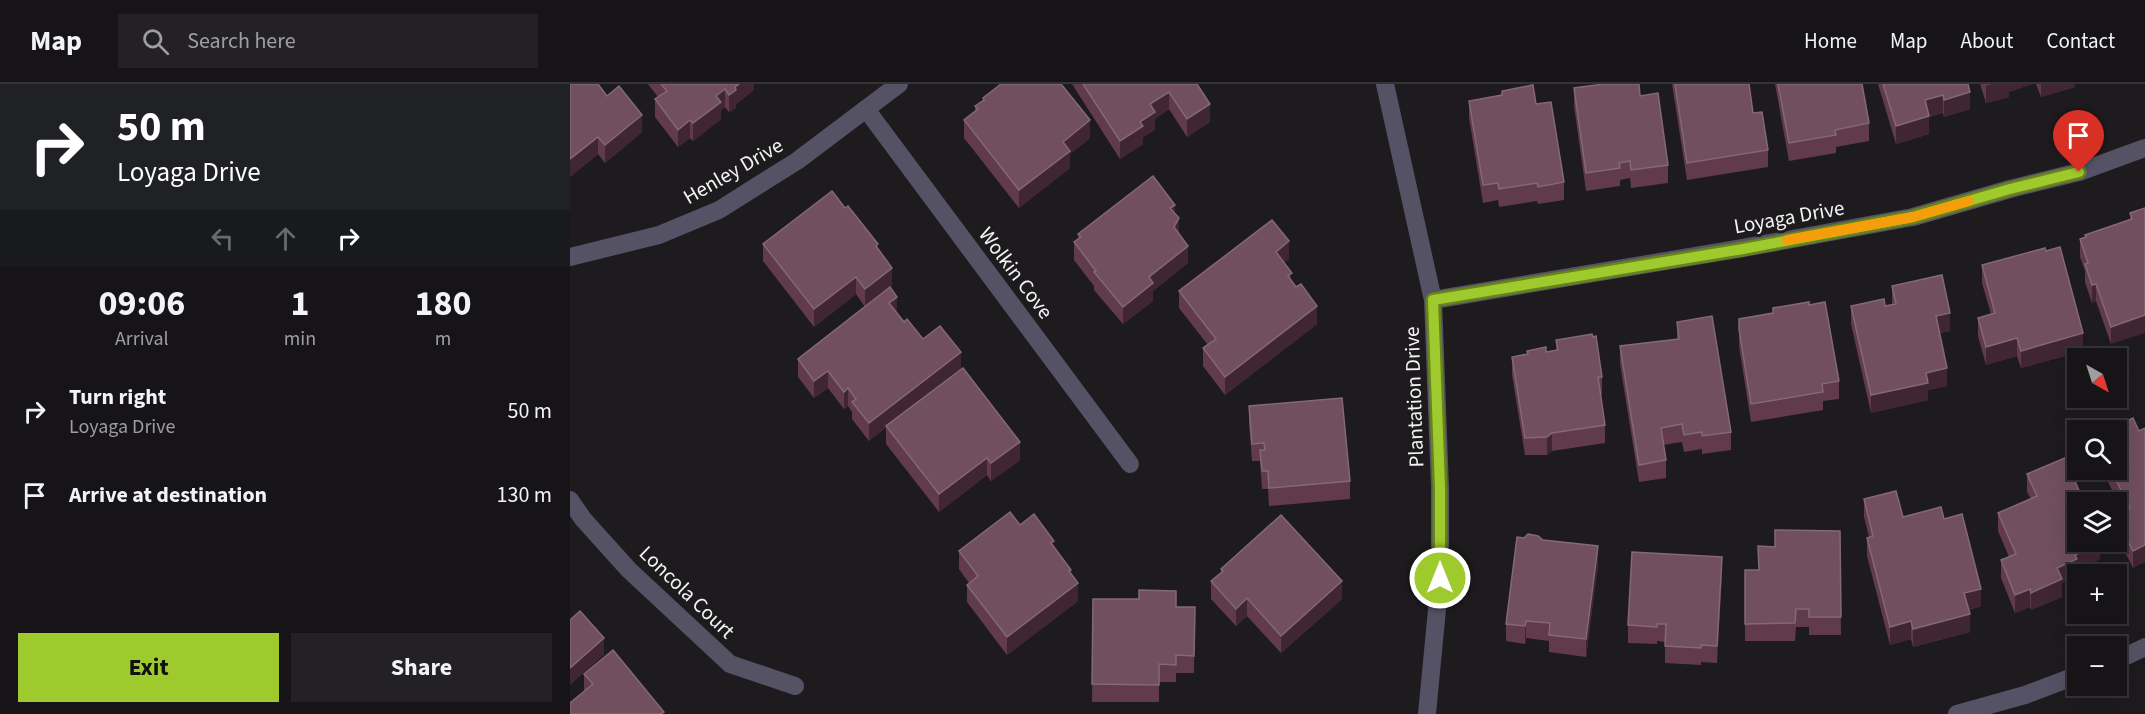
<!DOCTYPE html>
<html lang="en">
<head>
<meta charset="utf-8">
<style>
  body { margin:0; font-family:"Source Sans 3",sans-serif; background:#232123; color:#f1f3f6; height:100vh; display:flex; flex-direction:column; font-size:22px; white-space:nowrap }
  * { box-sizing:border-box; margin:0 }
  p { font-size:20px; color:#9e9ea1 }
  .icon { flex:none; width:33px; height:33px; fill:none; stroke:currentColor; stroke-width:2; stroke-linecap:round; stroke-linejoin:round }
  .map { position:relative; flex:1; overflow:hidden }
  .panel { display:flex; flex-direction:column; background:#161416; width:570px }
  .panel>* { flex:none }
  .guide { background:#202124; color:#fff; overflow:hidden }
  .needle { width:39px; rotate:141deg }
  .fabs { position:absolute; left:1497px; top:264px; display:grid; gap:12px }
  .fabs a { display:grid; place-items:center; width:60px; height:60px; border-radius:0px; background:#161416; box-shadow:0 6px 24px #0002,0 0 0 2px #353335; font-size:30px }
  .pin { position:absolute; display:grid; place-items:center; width:51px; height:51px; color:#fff; margin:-62px -26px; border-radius:50% 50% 50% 0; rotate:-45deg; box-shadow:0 0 6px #0007 }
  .pin .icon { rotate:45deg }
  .me { position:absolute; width:66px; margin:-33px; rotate:0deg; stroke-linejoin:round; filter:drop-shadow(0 0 4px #0008) }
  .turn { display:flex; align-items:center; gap:21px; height:126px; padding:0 18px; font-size:27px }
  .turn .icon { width:78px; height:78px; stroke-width:2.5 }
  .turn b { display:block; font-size:42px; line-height:51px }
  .lanes { display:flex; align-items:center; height:57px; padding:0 18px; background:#0003; justify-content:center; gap:30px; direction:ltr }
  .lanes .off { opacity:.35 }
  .eta { display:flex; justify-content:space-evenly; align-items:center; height:102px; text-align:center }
  .eta b { font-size:36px; font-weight:700; line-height:42px }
  .primary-button { display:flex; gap:12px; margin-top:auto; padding:12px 18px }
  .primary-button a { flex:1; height:69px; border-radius:0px; background:#9fca2d; color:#111; font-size:24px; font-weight:700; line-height:69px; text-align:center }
  .primary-button a+a { background:#232123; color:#f1f3f6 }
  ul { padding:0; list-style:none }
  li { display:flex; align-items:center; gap:18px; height:84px; padding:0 18px }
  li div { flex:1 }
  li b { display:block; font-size:22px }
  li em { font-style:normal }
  header { display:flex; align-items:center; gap:36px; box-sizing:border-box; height:84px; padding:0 30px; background:#161416; border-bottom:2px solid #353335 }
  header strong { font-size:28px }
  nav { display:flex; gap:33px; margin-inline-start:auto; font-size:21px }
  .search { width:420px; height:54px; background:#232123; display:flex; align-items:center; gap:15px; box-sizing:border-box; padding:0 21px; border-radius:0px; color:#9e9ea1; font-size:22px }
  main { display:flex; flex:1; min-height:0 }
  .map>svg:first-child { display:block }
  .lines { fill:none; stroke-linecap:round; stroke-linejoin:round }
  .minor { stroke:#545264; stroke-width:18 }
  .wall { fill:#613b4b }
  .shaded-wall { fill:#3f2631 }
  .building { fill:#714f5d; stroke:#856875; stroke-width:1.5 }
  .route-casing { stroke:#67831d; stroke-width:15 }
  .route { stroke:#9fca2d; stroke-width:10 }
  .slow { stroke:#f59e0b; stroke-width:10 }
  .labels { text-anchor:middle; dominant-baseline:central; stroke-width:6; stroke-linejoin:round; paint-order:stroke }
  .street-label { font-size:21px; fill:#f4f3f4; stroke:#1d1b1d }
</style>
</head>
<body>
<header>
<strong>Map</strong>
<div class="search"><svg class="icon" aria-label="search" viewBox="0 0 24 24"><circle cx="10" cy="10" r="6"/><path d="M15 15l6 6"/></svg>Search here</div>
<nav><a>Home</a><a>Map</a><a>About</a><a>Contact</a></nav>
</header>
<main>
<section class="panel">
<div class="guide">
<div class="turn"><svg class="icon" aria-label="right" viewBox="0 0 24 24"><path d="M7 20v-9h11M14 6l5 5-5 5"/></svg><div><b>50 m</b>Loyaga Drive</div></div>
<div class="lanes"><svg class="icon off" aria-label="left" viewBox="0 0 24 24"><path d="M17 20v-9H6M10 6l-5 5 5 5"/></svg><svg class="icon off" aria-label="ahead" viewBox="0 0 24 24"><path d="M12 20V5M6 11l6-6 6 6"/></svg><svg class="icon" aria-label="right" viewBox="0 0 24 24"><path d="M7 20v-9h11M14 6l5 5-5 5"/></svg></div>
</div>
<div class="eta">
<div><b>09:06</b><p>Arrival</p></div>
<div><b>1</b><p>min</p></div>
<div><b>180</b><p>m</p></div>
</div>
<ul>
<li><svg class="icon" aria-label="right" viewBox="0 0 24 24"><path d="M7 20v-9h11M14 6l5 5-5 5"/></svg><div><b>Turn right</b><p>Loyaga Drive</p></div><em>50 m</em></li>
<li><svg class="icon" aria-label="arrive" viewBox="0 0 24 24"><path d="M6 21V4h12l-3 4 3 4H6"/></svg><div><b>Arrive at destination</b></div><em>130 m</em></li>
</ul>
<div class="primary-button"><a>Exit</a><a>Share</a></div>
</section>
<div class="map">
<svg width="1575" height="630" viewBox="0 0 1575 630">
  <rect width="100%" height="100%" fill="#1d1b1d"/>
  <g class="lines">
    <g class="minor">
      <path d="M815 0 863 216 870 404V494L857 630"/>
      <path d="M296 25 560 380"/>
      <path d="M0 173 89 151 149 126 227 77 329 0"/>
      <path d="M863 216 1173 164 1343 133 1440 105 1509 88 1575 64"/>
      <path d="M0 416 13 435 59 486 160 580 225 602"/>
      <path d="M1546 577 1575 563"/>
      <path d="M1387 630 1455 611 1508 591"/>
    </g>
  </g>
  <g class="wall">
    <path d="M0 0 37 12 72 48 35 79 28 70 0 93Z"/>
    <path d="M78 0H184V6L166 20V24L159 28 155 23 151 26V35L123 57 120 54 108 63 85 33V15L88 13Z"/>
    <path d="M502 0H627L640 38 617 53 599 25 585 35V46L573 53V60L550 75Z"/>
    <path d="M1102 0H1179L1183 29 1198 66V83L1117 96Z"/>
    <path d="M1205 0H1292L1299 39V57L1266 63V69L1219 77Z"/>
    <path d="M1308 0H1398L1400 25 1374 33 1373 29 1359 33V50L1326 60Z"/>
    <path d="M1410 0H1462L1439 8V13L1416 19Z"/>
    <path d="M1466 0H1505V3L1471 13Z"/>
    <path d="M1004 4 1070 12 1098 81V99L1061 104 1060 94 1050 96V102L1016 107 1004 22Z"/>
    <path d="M932 7 966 20 994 98V116L968 120 967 117 929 123 928 116 913 119 899 34V17L932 11Z"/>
    <path d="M413 14 520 54 500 70V84L449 124 394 54V36L405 28V22L413 16Z"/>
    <path d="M275 124 308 165 322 202 320 203 327 229 334 238 391 286 450 376 421 397 417 391 369 428 316 360V343L299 357 282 335V328L278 322 274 325 258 304 244 314 228 293V275L295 223 286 210 244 243 193 177V160Z"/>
    <path d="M1575 124 1541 260 1526 217 1522 219 1515 198V187L1510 173V155L1515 153V151L1560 135V129Z"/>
    <path d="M605 129 609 149 618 179 583 207V217L553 240 524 206V202L504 176V158L508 155V150Z"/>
    <path d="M719 175 714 179 722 197 747 240 655 311 633 282V264L638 261 609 224V207Z"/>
    <path d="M1412 181 1513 267 1451 284 1447 272 1416 281 1408 252V234L1421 230 1412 199Z"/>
    <path d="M1322 202 1380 247 1370 249 1377 302 1358 306V316L1301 329 1281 240V222H1315L1322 221Z"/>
    <path d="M1239 221 1269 297V315L1253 317V326L1181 338 1169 262V235L1203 229V224Z"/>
    <path d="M1107 238 1161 348V366L1132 370V365L1114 368 1112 358 1093 361 1096 376V394L1069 398 1050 280V262L1107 255Z"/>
    <path d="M986 256 1032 293V310H1031L1035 341V359L982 367 977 371H955L942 291V273L957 271V267L976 268 986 266Z"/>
    <path d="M679 322 780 397V415L699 422 698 405H692L690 377H682L679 339Z"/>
    <path d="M1563 334V484L1546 450V431L1553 428 1532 386H1546Z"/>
    <path d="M1457 390 1530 475 1507 487V493L1492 499V513L1461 526 1460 523 1445 529 1431 494V476L1439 473 1428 447V429L1461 415 1457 408Z"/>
    <path d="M1294 415 1333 433 1374 435 1411 522 1399 526 1400 548 1343 563 1341 555 1320 561 1297 472V454L1299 453 1294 433Z"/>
    <path d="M450 441 484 463 501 490 508 517 437 571 397 518V501L399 499 389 485V467Z"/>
    <path d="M1270 447 1271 551H1239V543H1226L1225 557H1175V486H1189L1188 462 1205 463Z"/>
    <path d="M954 454 973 456 1028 480 1016 573 979 568V557L956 554 955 560 936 557V540Z"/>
    <path d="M651 485 772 515 711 569 677 532 666 542 641 515V497L651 489Z"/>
    <path d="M1152 491 1147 579 1131 578V581L1095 579V558L1087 557V560L1058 559V541Z"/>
    <path d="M523 515 606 523H625L624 589H606V598H589V618H522Z"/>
    <path d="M14 590 94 630 14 608Z"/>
  </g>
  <g class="shaded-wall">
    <path d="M169 0H184V6L166 20V24L159 28V11L165 3Z"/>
    <path d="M1422 0H1462L1439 8V13L1416 19V2Z"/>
    <path d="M1471 0H1505V3L1471 13Z"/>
    <path d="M155 5V23L151 26V35L123 57V39L146 12Z"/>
    <path d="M599 8V25L585 35V46L573 53V60L550 75V57L570 38 580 20Z"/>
    <path d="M1400 8V25L1374 33V16Z"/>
    <path d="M1373 11V29L1359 33V50L1326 60V42L1355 16Z"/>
    <path d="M640 20V38L617 53V35Z"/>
    <path d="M72 31V48L35 79V61Z"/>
    <path d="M120 36V54L108 63V46Z"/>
    <path d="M520 36V54L500 70V84L449 124V106L493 58Z"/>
    <path d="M28 53V70L0 93V75Z"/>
    <path d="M605 121V138L600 124Z"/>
    <path d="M609 134V152L604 143Z"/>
    <path d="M719 157V175L706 186V168Z"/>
    <path d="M618 162V179L583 207V217L553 240V223L579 193Z"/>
    <path d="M322 184V202L295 223V205Z"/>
    <path d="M286 193V210L244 243V225Z"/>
    <path d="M1526 200V217L1522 219V201Z"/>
    <path d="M327 213V230L319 219Z"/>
    <path d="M747 222V240L655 311V293Z"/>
    <path d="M1380 229V247L1366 250V232Z"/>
    <path d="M1575 231V249L1541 260V243Z"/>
    <path d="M1513 249V267L1451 284V267Z"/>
    <path d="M1447 254V272L1416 281V263Z"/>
    <path d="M391 268V286L299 357V339Z"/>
    <path d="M1377 284V302L1358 306V316L1301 329V311L1356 289Z"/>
    <path d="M258 287V304L244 314V297Z"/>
    <path d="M278 304V322L274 325V308Z"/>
    <path d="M982 349V367L977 371V353Z"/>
    <path d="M450 358V376L421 397V379Z"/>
    <path d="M417 374V391L369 428V410Z"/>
    <path d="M1530 458V475L1507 487V493L1492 499V513L1461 526V509L1487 484 1505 471Z"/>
    <path d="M1575 461V478L1563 484V467Z"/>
    <path d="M1028 462V480L1016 573V555Z"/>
    <path d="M1152 473V491L1147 579V562Z"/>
    <path d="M772 497V515L711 569V552Z"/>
    <path d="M508 499V517L437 571V553Z"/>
    <path d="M1411 505V522L1394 527V509Z"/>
    <path d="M1460 505V523L1445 529V511Z"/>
    <path d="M677 514V532L666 542V525Z"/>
    <path d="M1400 530V548L1343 563V545Z"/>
    <path d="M956 537V554L955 560V542Z"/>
    <path d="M1341 537V555L1320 561V543Z"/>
    <path d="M34 554V571L0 601V584Z"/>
  </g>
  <g class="building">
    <path d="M0 0H28L37 12 49 2 72 31 35 61 28 53 0 75Z"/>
    <path d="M91 0H169L165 3 166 6 159 11 155 5 146 12 151 18 123 39 120 36 108 46 85 15 97 7Z"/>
    <path d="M431 0H491L520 36 493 58 500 67 449 106 394 36 408 25 405 22 414 16 413 14Z"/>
    <path d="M513 0H627L640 20 617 35 599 8 580 20 585 28 570 38 573 42 550 57Z"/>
    <path d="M1034 0H1069L1070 12 1088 9 1098 81 1061 86 1060 77 1049 79 1050 84 1016 89 1004 4Z"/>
    <path d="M1105 0H1179L1183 29 1192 28 1198 66 1117 79Z"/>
    <path d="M1208 0H1292L1299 39 1265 46 1266 51 1219 59Z"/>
    <path d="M1313 0H1398L1400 8 1374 16 1373 11 1355 16 1359 32 1326 42Z"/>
    <path d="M963 1 966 20 981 18 994 98 968 103 967 99 929 105 928 99 913 101 899 17 932 11V7Z"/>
    <path d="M583 92 605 121 600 124 609 134 604 143 618 162 579 193 583 199 553 223 524 188 526 187 504 158 511 153 508 150Z"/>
    <path d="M262 107 275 124 278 122 308 160 306 162 322 184 295 205 286 193 244 225 193 160Z"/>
    <path d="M1575 124V231L1541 243 1526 200 1522 201 1515 180 1518 179 1510 155 1516 153 1515 151 1562 135 1560 129Z"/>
    <path d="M702 136 719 157 706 168 722 189 718 192 726 203 731 200 747 222 655 293 633 264 646 255 609 207Z"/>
    <path d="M1490 163 1513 249 1451 267 1447 254 1416 263 1408 234 1425 229 1412 181 1475 164 1476 167Z"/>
    <path d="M1372 191 1380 229 1366 232 1377 284 1356 289 1358 299 1301 311 1281 222 1314 215 1315 222 1326 220 1322 202Z"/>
    <path d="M320 203 327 213 319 219 334 238 337 235 353 255 370 242 391 268 299 339 282 318 286 315 278 304 274 308 258 287 244 297 228 275Z"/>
    <path d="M1239 218V221L1255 218 1269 297 1252 300 1253 308 1181 320 1169 245V235L1203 229V224Z"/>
    <path d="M1142 232 1161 348 1132 352V348L1114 351 1112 340 1091 344 1096 376 1069 381 1050 262 1109 255 1107 238Z"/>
    <path d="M1022 250 1023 253 1026 252 1032 293H1028L1035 341 982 349 977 353 955 354 942 273 958 270 957 267 976 263V268L988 266 986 256Z"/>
    <path d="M393 284 450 358 421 379 417 374 369 410 316 342Z"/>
    <path d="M772 314 780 397 699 404 698 387H692L690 366H695L694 359 682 360 679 322Z"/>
    <path d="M1563 334 1569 347 1575 344V461L1563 467 1546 433V431L1560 424 1541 386H1546V346H1539Z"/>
    <path d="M1495 374 1514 418H1508V458H1530L1505 471 1507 475 1487 484 1492 495 1461 509 1460 505 1445 511 1431 476 1446 470 1428 429 1467 412 1457 390Z"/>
    <path d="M1326 407 1333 433 1371 423 1374 435 1392 430 1411 505 1394 509 1400 530 1343 545 1341 537 1320 543 1297 454 1303 452 1294 415Z"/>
    <path d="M440 428 450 441 464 430 484 457 481 459 501 486 499 487 508 499 437 553 397 501 408 492 389 467Z"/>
    <path d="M711 431 772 497 711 552 677 514 666 525 641 497 653 487 651 485Z"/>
    <path d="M1205 446 1270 447 1271 533H1239V525H1226L1225 539 1175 540V486H1189L1188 462 1205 463Z"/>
    <path d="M958 450 968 452 973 456 1028 462 1016 555 979 551 980 539 956 537 955 542 936 540 947 453 954 454Z"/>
    <path d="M1062 468 1152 473 1147 562 1131 561V564L1095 562 1096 540H1087V543L1058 541Z"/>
    <path d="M569 506 606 507V523H625L624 572 606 571V581L589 580V601L522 600 523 515H569Z"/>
    <path d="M10 527 34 554 0 584V536Z"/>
    <path d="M43 566 94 628 91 630H0V619L23 600 14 590Z"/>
  </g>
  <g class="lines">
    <defs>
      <path id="route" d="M870 494V404L863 216 1173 165 1343 133 1440 105 1509 88"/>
    </defs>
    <use href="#route" class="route-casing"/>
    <use href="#route" class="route"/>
    <path class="slow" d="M1217 156 1343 133 1399 117"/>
  </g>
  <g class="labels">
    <g class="street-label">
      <text transform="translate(163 87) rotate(-30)">Henley Drive</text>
      <text transform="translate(1219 133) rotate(-10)">Loyaga Drive</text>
      <text transform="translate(446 189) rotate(53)">Wolkin Cove</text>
      <text transform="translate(844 313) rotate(-92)">Plantation Drive</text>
      <text transform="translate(117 508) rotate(44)">Loncola Court</text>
    </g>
  </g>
</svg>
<div class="fabs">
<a><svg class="needle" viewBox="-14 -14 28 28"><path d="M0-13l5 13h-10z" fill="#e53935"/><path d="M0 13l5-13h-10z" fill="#9e9ea1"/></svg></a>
<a><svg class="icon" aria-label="search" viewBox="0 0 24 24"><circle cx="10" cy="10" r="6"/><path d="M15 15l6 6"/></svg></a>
<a><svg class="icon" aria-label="layers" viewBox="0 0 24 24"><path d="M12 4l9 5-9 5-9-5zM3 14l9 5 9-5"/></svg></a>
<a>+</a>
<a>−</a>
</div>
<div class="pin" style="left:1509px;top:88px;background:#d93025"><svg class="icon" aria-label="arrive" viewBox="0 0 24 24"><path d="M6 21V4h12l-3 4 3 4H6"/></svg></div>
<svg class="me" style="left:870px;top:494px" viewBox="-20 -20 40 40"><circle r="17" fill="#9fca2d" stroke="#fff" stroke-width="3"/><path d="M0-11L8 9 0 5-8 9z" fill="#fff"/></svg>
</div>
</main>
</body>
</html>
